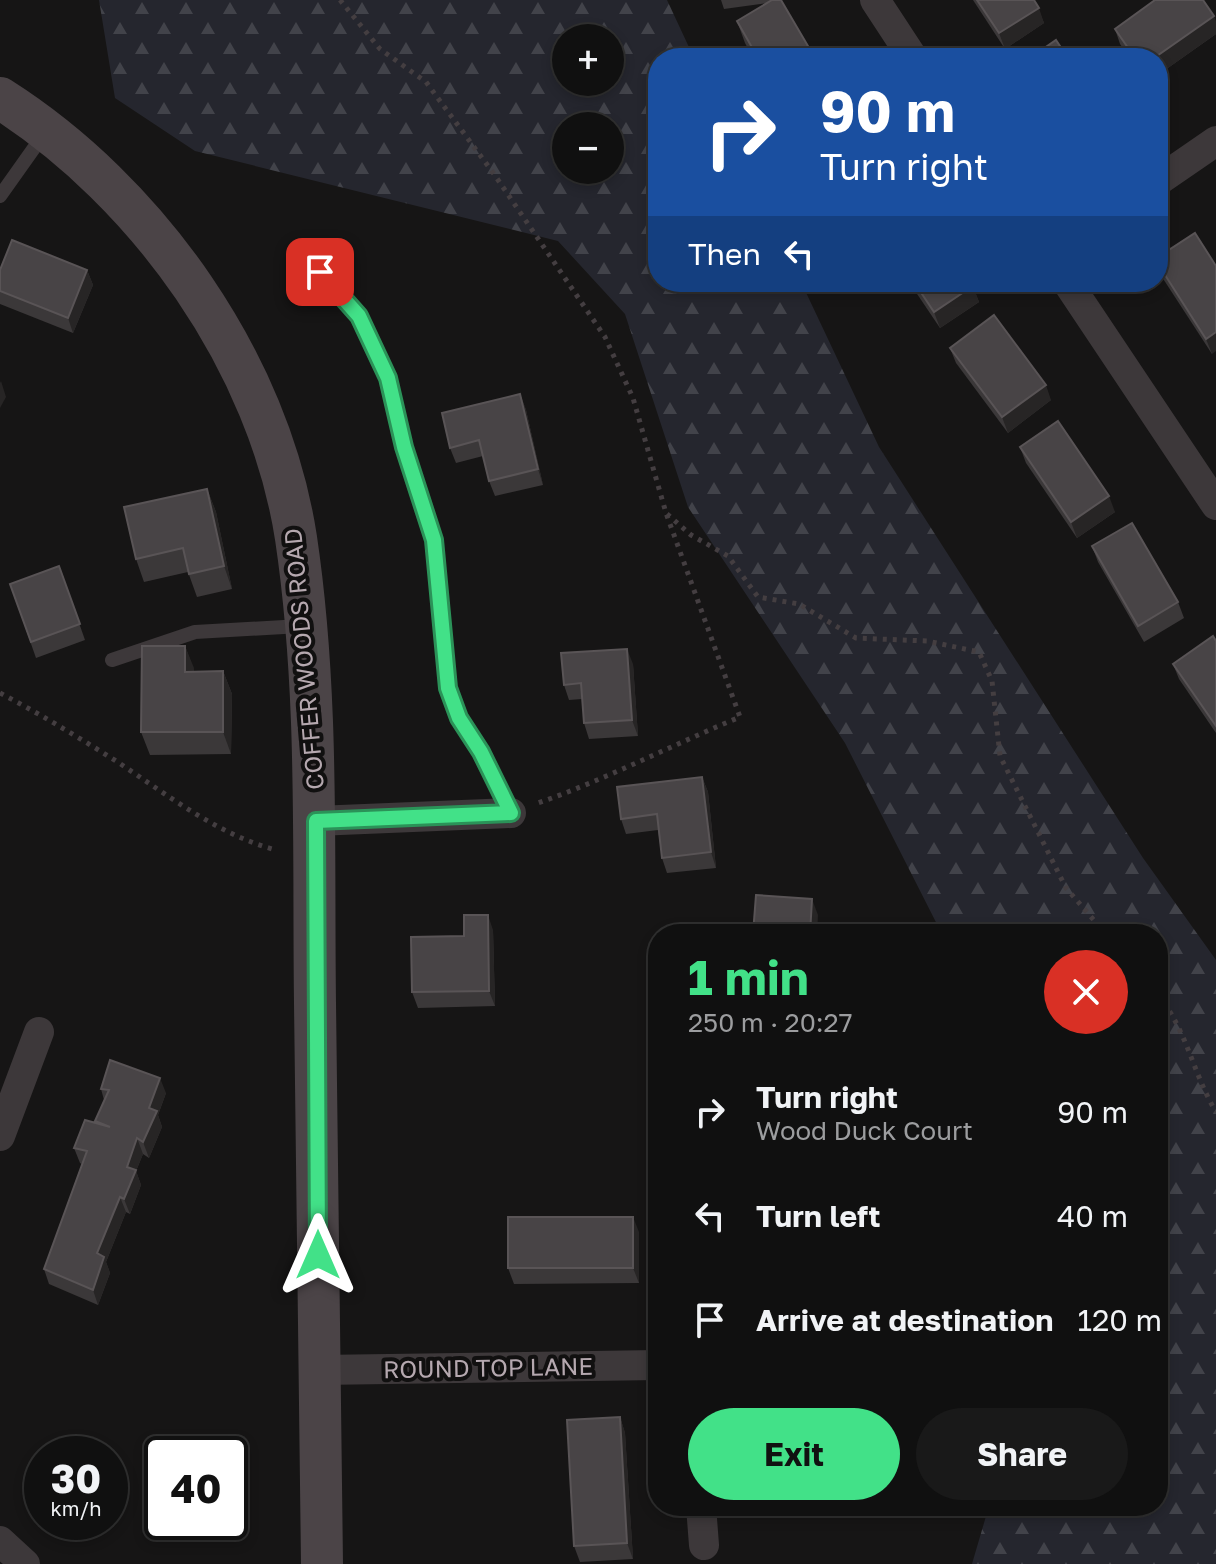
<!DOCTYPE html>
<html lang="en">
<head>
<meta charset="utf-8">
<style>
  body { margin:0; font-family:"Golos Text",sans-serif; background:#191919; color:#f1f3f6; height:100vh; display:flex; flex-direction:column; font-size:30px; white-space:nowrap }
  * { box-sizing:border-box; margin:0 }
  p { font-size:26px; color:#9c9d9f }
  .icon { flex:none; width:44px; height:44px; fill:none; stroke:currentColor; stroke-width:2; stroke-linecap:round; stroke-linejoin:round }
  .map { position:relative; flex:1; overflow:hidden }
  .drawer { position:absolute; left:648px; top:924px; width:520px; height:592px; display:flex; flex-direction:column; background:#101010; border-radius:32px; box-shadow:0 4px 12px #0003,0 0 0 2px #303030 }
  .drawer>* { flex:none }
  .guide { position:absolute; left:648px; top:48px; width:520px; height:244px; border-radius:32px; box-shadow:0 4px 12px #0003,0 0 0 2px #303030; background:#1a4fa0; color:#fff; overflow:hidden }
  .buttons { position:absolute; left:552px; top:24px; display:grid; gap:16px }
  .buttons a { display:grid; place-items:center; width:72px; height:72px; border-radius:50%; background:#101010; box-shadow:0 4px 12px #0003,0 0 0 2px #303030; font-size:40px }
  .speed { position:absolute; left:24px; top:1436px; display:flex; gap:16px; font-size:40px; font-weight:700; text-align:center }
  .speed>* { display:grid; place-content:center; width:104px; height:104px; border-radius:50%; background:#101010; box-shadow:0 4px 12px #0003,0 0 0 2px #303030; line-height:1 }
  .speed small { font-size:20px; font-weight:400 }
  .speed .limit { border:4px solid #111; border-radius:12px; background:#fff; color:#111 }
  .pin { position:absolute; display:grid; place-items:center; width:68px; height:68px; color:#fff; margin:-34px; border-radius:16px; box-shadow:0 4px 12px #0006 }
  .me { position:absolute; width:88px; margin:-44px; rotate:0deg; stroke-linejoin:round; filter:drop-shadow(0 0 6px #0008) }
  .turn { display:flex; align-items:center; gap:28px; height:168px; padding:0 40px; font-size:36px }
  .turn .icon { width:104px; height:104px; stroke-width:2.5 }
  .turn b { display:block; font-size:56px; line-height:68px }
  .then { display:flex; align-items:center; height:76px; padding:0 40px; background:#0003; gap:16px; font-size:30px }
  .round { display:grid; place-items:center; flex:none; width:84px; height:84px; border-radius:42px; background:#191919 }
  .headline { display:flex; align-items:center; justify-content:space-between; height:136px; padding:0 40px }
  h1 { font-size:48px; font-weight:700; line-height:60px; color:#42e188 }
  .button { display:flex; gap:16px; margin-top:auto; padding:16px 40px }
  .button a { flex:1; height:92px; border-radius:48px; background:#42e188; color:#111; font-size:32px; font-weight:700; line-height:92px; text-align:center }
  .button a+a { background:#191919; color:#f1f3f6 }
  ul { padding:0; list-style:none }
  li { display:flex; align-items:center; gap:24px; height:104px; padding:0 40px }
  li div { flex:1 }
  li b { display:block; font-size:30px }
  li em { font-style:normal }
  .map>svg:first-child { display:block }
  .forest { fill:url(#forest-firs); fill-rule:evenodd }
  .lines { fill:none; stroke-linecap:round; stroke-linejoin:round }
  .path { stroke:#443e41; stroke-width:5; stroke-dasharray:4 6; stroke-linecap:butt }
  .lane { stroke:#3d383a; stroke-width:14 }
  .street { stroke:#3d383a; stroke-width:30 }
  .secondary { stroke:#4b4447; stroke-width:42 }
  .wall { fill:#3b3839 }
  .shaded-wall { fill:#272525 }
  .building { fill:#484446; stroke:#595456; stroke-width:2 }
  .route-casing { stroke:#2b9258; stroke-width:20 }
  .route { stroke:#42e188; stroke-width:14 }
  .labels { text-anchor:middle; dominant-baseline:central; stroke-width:8; stroke-linejoin:round; paint-order:stroke }
  .street-label { font-size:24px; fill:#b5a8af; stroke:#111010 }
</style>
</head>
<body>
<div class="map">
<svg width="1216" height="1564" viewBox="0 0 1216 1564">
  <defs>
    <pattern id="forest-firs" width="22" height="20" patternUnits="userSpaceOnUse" patternTransform="scale(2)"><rect width="22" height="20" fill="#25262e"/><path d="M5 1l3.5 6h-7zM16 11l3.5 6h-7z" fill="#42434a"/></pattern>
  </defs>
  <rect width="100%" height="100%" fill="#161515"/>
  <path class="forest" d="M99 0H667L694 58H658V282H801L879 447 1143 858 1216 960V1564H972L989 1506H1158V934H942L845 743 688 507 625 314 558 241 195 151 115 98ZM566 38H610V82H566ZM566 126H610V170H566Z"/>
  <g class="lines">
    <g class="path">
      <path d="M340 0 380 49 426 82 494 174 605 337 633 398 666 513 740 717C672 745 607 779 538 803"/>
      <path d="M667 514 691 535 728 556 758 597 799 604 856 638 927 641 979 652 992 681 1000 756 1066 888 1106 934"/>
      <path d="M0 693C40 714 78 737 116 761 168 795 216 834 276 850"/>
      <path d="M1158 995C1187 1030 1193 1074 1216 1112"/>
    </g>
    <g class="lane">
      <path d="M0 196 44 134"/>
      <path d="M320 272 359 316 388 378 404 447 434 540 448 688 459 718 481 752 511 813"/>
      <path d="M112 660 195 632 301 626"/>
    </g>
    <g class="street">
      <path d="M875 0 913 58"/>
      <path d="M1158 181 1216 141"/>
      <path d="M1067 282 1216 505"/>
      <path d="M316 821 511 813"/>
      <path d="M0 1136 39 1032"/>
      <path d="M319 1370 658 1365"/>
      <path d="M701 1506 704 1545"/>
      <path d="M0 1541 25 1564"/>
    </g>
    <path class="secondary" d="M0 98C148 192 269 362 296 538 319 692 313 848 315 1003 317 1190 319 1377 322 1564"/>
  </g>
  <g class="wall">
    <path d="M721 0H781L815 58H753L745 43 737 21 767 3 724 9Z"/>
    <path d="M973 0H1034L1044 23 1005 49Z"/>
    <path d="M1216 21V34L1158 75V58H1130L1120 44 1115 29Z"/>
    <path d="M1158 257 1216 266 1212 354 1160 274 1158 267Z"/>
    <path d="M0 270H87L93 285 73 333 0 304Z"/>
    <path d="M909 282H971L979 302 940 328Z"/>
    <path d="M950 348 1051 400 1008 433 956 363Z"/>
    <path d="M520 394 526 410 543 485 495 496 489 481 483 456 456 463 450 448Z"/>
    <path d="M1020 447 1115 512 1077 538 1026 463Z"/>
    <path d="M207 489 216 512 232 589 197 597 188 572 144 582 136 559Z"/>
    <path d="M1092 546 1178 602 1184 618 1144 642 1098 562Z"/>
    <path d="M59 566 85 640 36 658 10 584Z"/>
    <path d="M1216 641V733L1179 679 1173 664Z"/>
    <path d="M185 646 194 671H223L232 694 231 754 150 755 141 732Z"/>
    <path d="M633 664 638 736 589 739 584 723 582 699 569 700 564 685Z"/>
    <path d="M702 777 708 792 716 868 667 873 662 858 658 830 626 834 621 819Z"/>
    <path d="M493 930 495 1006 418 1008 412 992 464 936Z"/>
    <path d="M101 1089 166 1093 158 1115 162 1127 149 1158 143 1154 136 1171 141 1185 130 1214 126 1212 106 1262 110 1273 98 1305 49 1284 44 1269 82 1164 80 1163 74 1148 96 1123 95 1121 104 1100Z"/>
    <path d="M639 1232V1283L514 1284 508 1268Z"/>
    <path d="M620 1417 625 1433 633 1559 580 1562 574 1546Z"/>
  </g>
  <g class="shaded-wall">
    <path d="M1039 8 1044 23 1005 49 999 33Z"/>
    <path d="M1214 16 1216 21V34L1158 75V58H1154Z"/>
    <path d="M87 270 93 285 73 333 68 318Z"/>
    <path d="M973 286 979 302 940 328 934 312Z"/>
    <path d="M1216 332V351L1212 354 1206 339Z"/>
    <path d="M1 381 6 397 0 408V383Z"/>
    <path d="M1046 385 1051 400 1008 433 1002 417Z"/>
    <path d="M520 394 526 410 543 485 538 469Z"/>
    <path d="M207 489 216 512 232 589 224 566Z"/>
    <path d="M1109 496 1115 512 1077 538 1071 522Z"/>
    <path d="M185 646 194 668 193 694 185 672Z"/>
    <path d="M627 649 633 664 638 736 632 720Z"/>
    <path d="M223 671 232 694 231 754 223 732Z"/>
    <path d="M702 777 708 792 716 868 711 852Z"/>
    <path d="M812 899 818 915 817 934H810Z"/>
    <path d="M488 915 493 930 495 1006 489 991Z"/>
    <path d="M160 1078 166 1093 158 1115 162 1127 149 1158 143 1142 149 1108Z"/>
    <path d="M137 1138 143 1154 136 1171 141 1185 130 1214 124 1199 127 1167Z"/>
    <path d="M120 1197 126 1212 106 1262 110 1273 98 1305 93 1290 97 1253Z"/>
    <path d="M633 1217 639 1232V1283L633 1268Z"/>
    <path d="M620 1417 625 1433 633 1559 627 1543Z"/>
  </g>
  <g class="building">
    <path d="M772 0H781L815 58H758L737 21Z"/>
    <path d="M977 0H1034L1039 8 999 33Z"/>
    <path d="M1155 0H1203L1214 16 1154 58H1135L1115 29Z"/>
    <path d="M1056 40 1068 58H1030Z"/>
    <path d="M1195 233 1216 266V332L1206 339 1158 264V257Z"/>
    <path d="M12 240 87 270 68 318 0 291V270Z"/>
    <path d="M914 282H971L973 286 934 312Z"/>
    <path d="M994 315 1046 385 1002 417 950 348Z"/>
    <path d="M520 394 538 469 489 481 479 440 450 448 442 413Z"/>
    <path d="M1058 421 1109 496 1071 522 1020 447Z"/>
    <path d="M207 489 224 566 189 574 183 548 136 559 124 507Z"/>
    <path d="M1132 523 1178 602 1138 626 1092 546Z"/>
    <path d="M59 566 80 624 31 642 10 584Z"/>
    <path d="M1213 636 1216 641V726L1173 664Z"/>
    <path d="M142 646H185V672L223 671V732H141Z"/>
    <path d="M627 649 632 720 584 723 581 683 564 685 561 653Z"/>
    <path d="M702 777 711 852 662 858 657 814 621 819 617 787Z"/>
    <path d="M756 895 812 899 810 934H753Z"/>
    <path d="M464 915H488L489 991 412 992 411 937 464 936Z"/>
    <path d="M110 1060 160 1078 149 1108 157 1111 143 1142 137 1138 127 1167 136 1170 124 1199 120 1197 97 1253 104 1257 93 1290 44 1269 87 1151 74 1148 85 1120 110 1127 95 1121 109 1090 101 1089Z"/>
    <rect x="508" y="1217" width="125" height="51"/>
    <path d="M620 1417 627 1543 574 1546 567 1420Z"/>
  </g>
  <g class="lines">
    <defs>
      <path id="route" d="M318 1255 316 821 511 813 481 752 459 718 448 688 434 540 404 447 388 378 359 316 320 272"/>
    </defs>
    <use href="#route" class="route-casing"/>
    <use href="#route" class="route"/>
  </g>
  <g class="labels">
    <g class="street-label">
      <text transform="translate(303 659) rotate(-95)">COFFER WOODS ROAD</text>
      <text transform="translate(488 1367) rotate(-1)">ROUND TOP LANE</text>
    </g>
  </g>
</svg>
<div class="buttons">
<a>+</a>
<a>−</a>
</div>
<div class="speed"><div>30<small>km/h</small></div><div class="limit">40</div></div>
<div class="pin" style="left:320px;top:272px;background:#d93025"><svg class="icon" aria-label="arrive" viewBox="0 0 24 24"><path d="M6 21V4h12l-3 4 3 4H6"/></svg></div>
<svg class="me" style="left:318px;top:1255px" viewBox="-20 -20 40 40"><path d="M0-17L14 15 0 8-14 15z" fill="#42e188" stroke="#fff" stroke-width="4"/></svg>
<div class="guide">
<div class="turn"><svg class="icon" aria-label="right" viewBox="0 0 24 24"><path d="M7 20v-9h11M14 6l5 5-5 5"/></svg><div><b>90 m</b>Turn right</div></div>
<div class="then">Then<svg class="icon" aria-label="left" viewBox="0 0 24 24"><path d="M17 20v-9H6M10 6l-5 5 5 5"/></svg></div>
</div>
<section class="drawer">
<div class="headline"><div><h1>1 min</h1><p>250 m · 20:27</p></div><a class="round" style="background:#d93025;color:#fff"><svg class="icon" aria-label="close" viewBox="0 0 24 24"><path d="M6 6l12 12M18 6L6 18"/></svg></a></div>
<ul>
<li><svg class="icon" aria-label="right" viewBox="0 0 24 24"><path d="M7 20v-9h11M14 6l5 5-5 5"/></svg><div><b>Turn right</b><p>Wood Duck Court</p></div><em>90 m</em></li>
<li><svg class="icon" aria-label="left" viewBox="0 0 24 24"><path d="M17 20v-9H6M10 6l-5 5 5 5"/></svg><div><b>Turn left</b></div><em>40 m</em></li>
<li><svg class="icon" aria-label="arrive" viewBox="0 0 24 24"><path d="M6 21V4h12l-3 4 3 4H6"/></svg><div><b>Arrive at destination</b></div><em>120 m</em></li>
</ul>
<div class="button"><a>Exit</a><a>Share</a></div>
</section>
</div>
</body>
</html>
